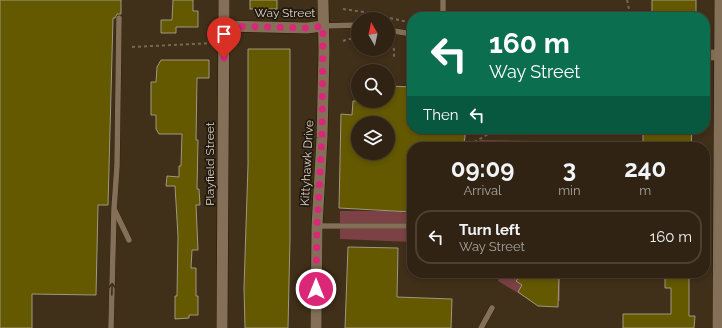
<!DOCTYPE html>
<html lang="en">
<head>
<meta charset="utf-8">
<style>
  body { margin:0; font-family:Raleway,sans-serif; background:#382b1c; color:#f1f3f6; height:100vh; display:flex; flex-direction:column; font-size:15px; white-space:nowrap }
  * { box-sizing:border-box; margin:0 }
  p { font-size:13px; color:#a8a4a0 }
  .icon { flex:none; width:22px; height:22px; fill:none; stroke:currentColor; stroke-width:2; stroke-linecap:round; stroke-linejoin:round }
  .map { position:relative; flex:1; overflow:hidden }
  .panel { position:absolute; left:407px; top:142px; width:303px; height:136px; display:flex; flex-direction:column; background:#302313; border-radius:16px; box-shadow:0 2px 6px #0003,0 0 0 1px #4b4033 }
  .panel>* { flex:none }
  .guide { position:absolute; left:407px; top:12px; width:303px; height:122px; border-radius:16px; box-shadow:0 2px 6px #0003,0 0 0 1px #4b4033; background:#0b6e4f; color:#fff; overflow:hidden }
  .needle { width:26px; rotate:351deg }
  .controls { position:absolute; left:351px; top:12px; display:grid; gap:8px }
  .controls a { display:grid; place-items:center; width:44px; height:44px; border-radius:50%; background:#302313; box-shadow:0 2px 6px #0003,0 0 0 1px #4b4033; font-size:20px }
  .pin { position:absolute; display:grid; place-items:center; width:34px; height:34px; color:#fff; margin:-41px -17px; border-radius:50% 50% 50% 0; rotate:-45deg; box-shadow:0 0 4px #0007 }
  .pin .icon { rotate:45deg }
  .me { position:absolute; width:44px; margin:-22px; rotate:0deg; stroke-linejoin:round; filter:drop-shadow(0 0 3px #0008) }
  .turn { display:flex; align-items:center; gap:14px; height:84px; padding:0 16px; font-size:18px }
  .turn .icon { width:52px; height:52px; stroke-width:2.5 }
  .turn b { display:block; font-size:28px; line-height:34px }
  .then { display:flex; align-items:center; height:38px; padding:0 16px; background:#0003; gap:8px; font-size:15px }
  .eta { display:flex; justify-content:space-evenly; align-items:center; height:68px; text-align:center }
  .eta b { font-size:24px; font-weight:700; line-height:28px }
  ul { padding:0; list-style:none }
  li { display:flex; align-items:center; gap:12px; height:54px; margin:0 8px 6px; padding:0 8px; border:2px solid #4b4033; border-radius:16px }
  li div { flex:1 }
  li b { display:block; font-size:15px }
  li em { font-style:normal }
  .map>svg:first-child { display:block }
  .green { fill:#7b4144 }
  .building { fill:#645801; stroke:#9f9a7c; fill-rule:evenodd }
  .lines { fill:none; stroke-linecap:round; stroke-linejoin:round }
  .service-casing { stroke:#271702; stroke-width:6 }
  .minor-casing { stroke:#271702; stroke-width:12 }
  .tertiary-casing { stroke:#271702; stroke-width:12 }
  .path { stroke:#776855; stroke-width:2; stroke-dasharray:3 3; stroke-linecap:butt }
  .service { stroke:#847058; stroke-width:5.5 }
  .minor { stroke:#847058; stroke-width:11 }
  .tertiary { stroke:#847058; stroke-width:11 }
  .oneway { stroke:#3a2f21 }
  .route { stroke:#db2777; stroke-width:7; stroke-dasharray:0 12.6 }
  .labels { text-anchor:middle; dominant-baseline:central; stroke-width:3.5; stroke-linejoin:round; paint-order:stroke }
  .street-label { font-size:12px; fill:#ded3c5; stroke:#21190f }
</style>
</head>
<body>
<div class="map">
<svg width="722" height="328" viewBox="0 0 722 328">
  <rect width="100%" height="100%" fill="#402f19"/>
  <g class="green">
    <path d="M481 140 636 143V147H472L473 144Z"/>
    <path d="M340 211H390L412 213V242L340 239Z"/>
    <path d="M501 273H560V301L530 300 498 281Z"/>
  </g>
  <g class="building">
    <path d="M0 0H121V14H117L115 18H113L108 205H98L96 295 32 294V328H0Z"/>
    <path d="M173 0H193V11H198V27H176V33H161V20H172Z"/>
    <rect x="250" y="0" width="27" height="9"/>
    <rect x="652" y="0" width="44" height="17"/>
    <path d="M248 49H290V239L288 328H245L244 288 248 165Z"/>
    <path d="M161 60H209V78H197L196 140H198L197 189H199L200 205H196L198 250H192L191 268H196V296H198V315H189V318L175 319V296H177L178 236 175 186H166L167 176 179 177V166H181L182 134H159L156 129V115H151V82H156L157 67Z"/>
    <path d="M388 86 412 87V129H465V137L463 147H412V212L339 208 341 114 352 115 353 101H388ZM358 123H388V153H358Z"/>
    <path d="M643 129 692 130 691 147H643Z"/>
    <path d="M348 247 398 248 397 297 452 299 451 328H345Z"/>
    <path d="M523 273H559L558 307 538 306 518 292 522 285 516 281Z"/>
    <path d="M665 273H689V316H695L694 328H623V314H671V288H665Z"/>
  </g>
  <g class="lines">
    <defs>
      <g id="service">
        <path d="M443 17V0"/>
        <path d="M323 26 358 25"/>
        <path d="M388 30 412 34"/>
        <path d="M115 211 129 240"/>
        <path d="M317 226H412"/>
        <path d="M111 328 114 209 117 166 119 18"/>
        <path d="M481 328 492 308"/>
      </g>
      <g id="minor">
        <path d="M224 26 307 28 323 26"/>
        <path d="M705 55H722"/>
        <path d="M222 328 224 0"/>
        <path d="M718 328 720 0"/>
      </g>
      <path id="tertiary" d="M316 328 317 226 322 138 324 51 323 0"/>
    </defs>
    <use href="#service" class="service-casing"/>
    <use href="#minor" class="minor-casing"/>
    <use href="#tertiary" class="tertiary-casing"/>
    <g class="path">
      <path d="M627 0 629 9 633 17"/>
      <path d="M343 9 364 12 412 23"/>
      <path d="M343 41 349 39H358"/>
      <path d="M388 45 394 49V57"/>
      <path d="M132 47 214 43"/>
      <path d="M471 147 473 143 497 129"/>
    </g>
    <use href="#service" class="service"/>
    <use href="#minor" class="minor"/>
    <use href="#tertiary" class="tertiary"/>
  </g>
  <defs><path id="oneway-shaft" d="M-6 0H5M1.5-3L5.5 0L1.5 3" fill="none" stroke-width="1.6" stroke-linecap="round" stroke-linejoin="round"/></defs>
  <use class="oneway" href="#oneway-shaft" transform="translate(112 289) rotate(-88)"/>
  <g class="lines">
    <path class="route" d="M224 58V26L307 28 323 26 322 138 317 226 316 289"/>
  </g>
  <g class="labels">
    <g class="street-label">
      <text x="285" y="13">Way Street</text>
      <text transform="translate(307 163) rotate(-87)">Kittyhawk Drive</text>
      <text transform="translate(210 164) rotate(-90)">Playfield Street</text>
    </g>
  </g>
</svg>
<div class="controls">
<a><svg class="needle" viewBox="-14 -14 28 28"><path d="M0-13l5 13h-10z" fill="#e53935"/><path d="M0 13l5-13h-10z" fill="#a8a4a0"/></svg></a>
<a><svg class="icon" aria-label="search" viewBox="0 0 24 24"><circle cx="10" cy="10" r="6"/><path d="M15 15l6 6"/></svg></a>
<a><svg class="icon" aria-label="layers" viewBox="0 0 24 24"><path d="M12 4l9 5-9 5-9-5zM3 14l9 5 9-5"/></svg></a>
</div>
<div class="pin" style="left:224px;top:58px;background:#d93025"><svg class="icon" aria-label="arrive" viewBox="0 0 24 24"><path d="M6 21V4h12l-3 4 3 4H6"/></svg></div>
<svg class="me" style="left:316px;top:289px" viewBox="-20 -20 40 40"><circle r="17" fill="#db2777" stroke="#fff" stroke-width="3"/><path d="M0-11L8 9 0 5-8 9z" fill="#fff"/></svg>
<div class="guide">
<div class="turn"><svg class="icon" aria-label="left" viewBox="0 0 24 24"><path d="M17 20v-9H6M10 6l-5 5 5 5"/></svg><div><b>160 m</b>Way Street</div></div>
<div class="then">Then<svg class="icon" aria-label="left" viewBox="0 0 24 24"><path d="M17 20v-9H6M10 6l-5 5 5 5"/></svg></div>
</div>
<section class="panel">
<div class="eta">
<div><b>09:09</b><p>Arrival</p></div>
<div><b>3</b><p>min</p></div>
<div><b>240</b><p>m</p></div>
</div>
<ul>
<li><svg class="icon" aria-label="left" viewBox="0 0 24 24"><path d="M17 20v-9H6M10 6l-5 5 5 5"/></svg><div><b>Turn left</b><p>Way Street</p></div><em>160 m</em></li>
</ul>
</section>
</div>
</body>
</html>
